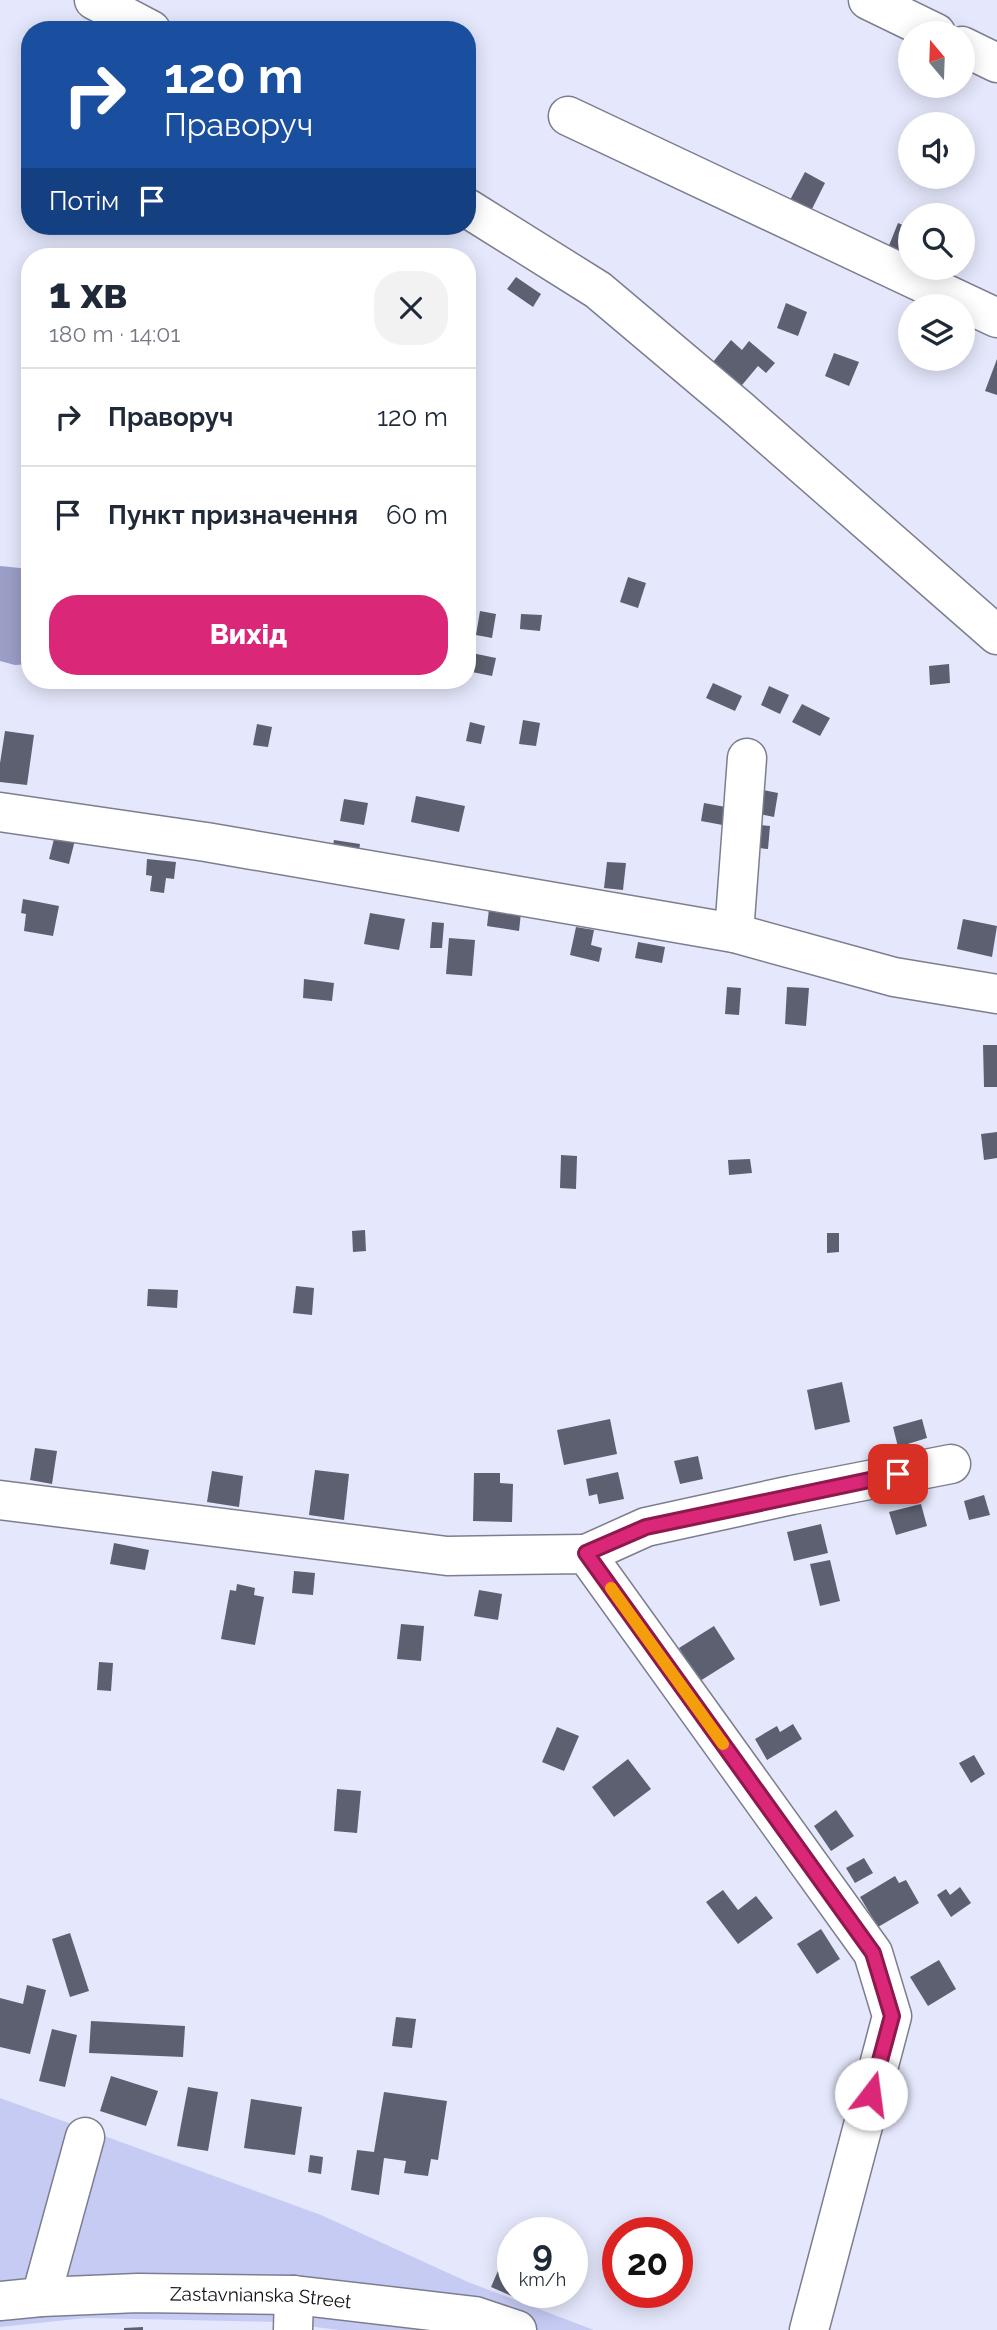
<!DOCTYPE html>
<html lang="uk">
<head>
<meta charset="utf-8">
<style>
  body { margin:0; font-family:Raleway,sans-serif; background:#f2f2f3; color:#1f2937; height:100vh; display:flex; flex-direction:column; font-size:26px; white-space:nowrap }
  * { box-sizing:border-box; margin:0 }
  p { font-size:23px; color:#747a83 }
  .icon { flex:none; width:38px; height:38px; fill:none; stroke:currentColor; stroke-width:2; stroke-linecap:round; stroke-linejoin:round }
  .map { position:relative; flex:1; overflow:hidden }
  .side { position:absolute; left:21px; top:248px; width:455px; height:441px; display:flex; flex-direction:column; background:#fff; border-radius:28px; box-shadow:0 4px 18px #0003 }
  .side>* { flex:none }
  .hud { position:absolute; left:21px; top:21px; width:455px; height:214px; border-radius:28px; box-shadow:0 4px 18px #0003; background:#1a4fa0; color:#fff; overflow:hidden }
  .needle { width:46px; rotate:341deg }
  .fabs { position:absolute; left:898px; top:21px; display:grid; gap:14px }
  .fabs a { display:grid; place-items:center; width:77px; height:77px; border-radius:50%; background:#fff; box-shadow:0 4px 18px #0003; font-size:35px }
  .speed { position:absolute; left:497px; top:2217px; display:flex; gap:14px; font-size:35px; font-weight:700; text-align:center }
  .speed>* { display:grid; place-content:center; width:91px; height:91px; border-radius:50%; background:#fff; box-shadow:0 4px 18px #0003; line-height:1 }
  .speed small { font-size:18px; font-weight:400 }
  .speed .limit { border:10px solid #d22; background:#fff; color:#111 }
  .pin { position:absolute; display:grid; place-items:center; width:60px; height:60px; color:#fff; margin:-30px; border-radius:14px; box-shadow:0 4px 10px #0006 }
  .me { position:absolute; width:77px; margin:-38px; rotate:15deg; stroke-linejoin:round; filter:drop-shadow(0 0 5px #0008) }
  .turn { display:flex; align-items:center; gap:24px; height:147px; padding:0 28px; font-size:32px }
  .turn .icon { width:91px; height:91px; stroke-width:2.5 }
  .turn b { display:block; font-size:49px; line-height:60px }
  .then { display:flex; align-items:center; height:66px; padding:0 28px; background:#0003; gap:14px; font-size:26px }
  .round { display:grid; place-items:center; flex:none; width:74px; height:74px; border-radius:28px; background:#f2f2f3 }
  .summary { display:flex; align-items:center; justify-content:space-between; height:119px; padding:0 28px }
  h1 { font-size:42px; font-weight:800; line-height:52px }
  .cta { display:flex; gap:14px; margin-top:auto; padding:14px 28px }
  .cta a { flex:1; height:80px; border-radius:28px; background:#db2777; color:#fff; font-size:28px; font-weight:800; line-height:80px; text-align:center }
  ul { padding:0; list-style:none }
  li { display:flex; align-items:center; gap:21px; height:98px; padding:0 28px; border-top:2px solid #e0e1e3 }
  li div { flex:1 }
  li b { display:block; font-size:26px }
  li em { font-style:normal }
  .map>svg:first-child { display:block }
  .green { fill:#c6cbf4 }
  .water { fill:#9b9fc8 }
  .building { fill:#5d6070 }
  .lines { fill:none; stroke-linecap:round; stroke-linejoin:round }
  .minor-casing { stroke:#7c7e90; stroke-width:41 }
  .minor { stroke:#fff; stroke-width:38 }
  .route-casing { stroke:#8e194d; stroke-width:18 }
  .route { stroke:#db2777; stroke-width:12 }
  .slow { stroke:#f59e0b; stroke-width:12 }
  .labels { text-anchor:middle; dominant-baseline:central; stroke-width:6; stroke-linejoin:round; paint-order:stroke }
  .street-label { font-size:19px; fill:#101017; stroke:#f5f6fe }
</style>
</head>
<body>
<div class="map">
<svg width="997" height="2330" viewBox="0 0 997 2330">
  <rect width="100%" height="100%" fill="#e5e8fc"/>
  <path class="green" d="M0 2098 321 2215 468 2282 594 2330H338L279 2322 86 2318 0 2327Z"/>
  <path class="water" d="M0 566 30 569V664L15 665 0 661Z"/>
  <g class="building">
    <path d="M805 172 825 183 811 211 790 200Z"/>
    <path d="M898 223 910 228V257L888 248Z"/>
    <path d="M516 277 541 294 533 307 507 289Z"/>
    <path d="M786 303 807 312 798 336 777 328Z"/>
    <path d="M731 340 742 350 749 341 775 363 766 373 758 366 737 391 708 368Z"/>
    <path d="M834 353 859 362 849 386 825 376Z"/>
    <path d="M997 359V395L985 391Z"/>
    <path d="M628 577 646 583 638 608 620 602Z"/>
    <path d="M480 611 496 614 492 638 476 635Z"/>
    <path d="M521 614 542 615 540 631 520 629Z"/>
    <path d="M467 652 496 658 492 676 467 671Z"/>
    <path d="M949 664 950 683 930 685 929 666Z"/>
    <path d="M713 683 742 696 735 711 706 698Z"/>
    <path d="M769 686 789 695 780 714 761 705Z"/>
    <path d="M802 704 830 718 820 736 792 722Z"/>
    <path d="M523 720 540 723 536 746 519 744Z"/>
    <path d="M470 722 485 726 481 744 466 741Z"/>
    <path d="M257 724 272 727 268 747 253 745Z"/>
    <path d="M5 731 34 735 27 785 0 782V763Z"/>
    <path d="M759 789 778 793 774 817 754 813Z"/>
    <path d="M416 796 465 806 459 832 411 822Z"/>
    <path d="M344 799 368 803 364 825 340 821Z"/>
    <path d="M704 803 731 808 728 826 701 821Z"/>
    <path d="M751 824 770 826 768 849 748 847Z"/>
    <path d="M55 835 75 840 69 864 49 859Z"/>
    <path d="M334 840 360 844 358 858 331 854Z"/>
    <path d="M147 859 176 862 174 879 166 878 164 893 150 891 152 876 146 875Z"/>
    <path d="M607 862 626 863 623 890 604 888Z"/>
    <path d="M23 899 59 906 53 936 24 931 26 914 21 913Z"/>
    <path d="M489 909 521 913 519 931 487 926Z"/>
    <path d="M370 913 405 919 399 950 364 944Z"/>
    <path d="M963 919 997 926 992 957 957 949Z"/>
    <path d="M432 922 444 923 442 948H430Z"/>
    <path d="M576 927 594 930 591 945 602 948 599 962 570 955Z"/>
    <path d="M449 938 475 940 472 976 446 974Z"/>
    <path d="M638 942 665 947 662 963 635 958Z"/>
    <path d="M304 979 334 983 332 1001 303 998Z"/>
    <path d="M727 987 741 988 739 1015 725 1014Z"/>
    <path d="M787 987 809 988 806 1026 785 1024Z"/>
    <path d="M983 1045H997V1087H984Z"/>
    <path d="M997 1132V1158L984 1160 981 1134Z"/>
    <path d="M561 1155 577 1156 576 1189 560 1188Z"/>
    <path d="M750 1159 752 1173 729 1175 728 1160Z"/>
    <path d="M365 1230 366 1251 353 1252 352 1231Z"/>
    <path d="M827 1233H839V1252L827 1253Z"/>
    <path d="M296 1286 314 1288 312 1315 293 1313Z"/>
    <path d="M148 1289 178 1290 177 1308 147 1306Z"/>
    <path d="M842 1382 850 1422 815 1430 807 1390Z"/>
    <path d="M610 1419 617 1454 564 1465 557 1430Z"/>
    <path d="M922 1419 927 1438 898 1447 893 1427Z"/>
    <path d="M35 1448 57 1451 52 1484 30 1480Z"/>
    <path d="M698 1456 703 1479 680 1484 674 1461Z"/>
    <path d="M315 1470 349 1474 344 1520 309 1515Z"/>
    <path d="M212 1471 243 1476 239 1507 207 1502Z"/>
    <path d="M618 1472 624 1499 599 1504 597 1494 589 1496 586 1479Z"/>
    <path d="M474 1473H500V1483L513 1484 512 1522 473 1521Z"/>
    <path d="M984 1495 990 1515 969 1520 964 1501Z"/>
    <path d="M921 1504 927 1526 896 1535 889 1512Z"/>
    <path d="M821 1524 828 1553 794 1561 787 1532Z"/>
    <path d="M114 1543 149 1550 145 1570 110 1564Z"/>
    <path d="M830 1560 840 1601 820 1606 810 1564Z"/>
    <path d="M294 1571 315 1573 313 1595 292 1593Z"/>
    <path d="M237 1584 255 1588 254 1595 264 1597 255 1645 221 1639 230 1590 236 1591Z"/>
    <path d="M479 1590 502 1594 498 1620 474 1616Z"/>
    <path d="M401 1624 424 1626 421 1661 397 1659Z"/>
    <path d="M714 1626 735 1659 700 1681 679 1648Z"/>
    <path d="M99 1662 113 1663 111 1691 97 1690Z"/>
    <path d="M793 1724 802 1739 767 1760 755 1739 777 1726 780 1732Z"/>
    <path d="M557 1727 579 1736 564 1771 542 1762Z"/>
    <path d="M974 1755 985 1774 971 1783 959 1763Z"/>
    <path d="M628 1759 651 1789 614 1817 592 1787Z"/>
    <path d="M337 1789 361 1791 357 1833 334 1831Z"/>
    <path d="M836 1810 854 1836 831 1851 814 1826Z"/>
    <path d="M864 1858 873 1873 855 1883 846 1868Z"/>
    <path d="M895 1876 899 1883 906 1880 919 1903 878 1927 860 1897Z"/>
    <path d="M960 1887 971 1903 951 1917 937 1895 946 1889 950 1895Z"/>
    <path d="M723 1890 738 1910 756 1896 773 1918 738 1944 706 1902Z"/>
    <path d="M821 1929 840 1959 817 1974 797 1944Z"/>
    <path d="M70 1933 89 1991 70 1997 52 1939Z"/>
    <path d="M939 1960 956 1989 928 2006 910 1977Z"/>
    <path d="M27 1985 46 1990 30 2054 0 2047V1998L23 2004Z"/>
    <path d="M396 2017 416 2019 412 2048 392 2046Z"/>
    <path d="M91 2021 185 2026 183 2057 89 2053Z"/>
    <path d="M52 2029 77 2035 65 2087 39 2081Z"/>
    <path d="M111 2076 158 2091 146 2126 100 2111Z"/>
    <path d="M188 2087 218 2092 208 2151 177 2146Z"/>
    <path d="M384 2092 447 2101 438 2160 431 2159 428 2176 404 2173 406 2161 384 2158 379 2195 351 2190 357 2150 374 2152Z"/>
    <path d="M251 2099 302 2107 295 2155 244 2148Z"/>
    <path d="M310 2155 323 2157 321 2174 308 2172Z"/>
    <path d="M513 2236V2292H516L514 2297 491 2287Z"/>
    <path d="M572 2255 586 2261 578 2282 572 2280Z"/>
    <path d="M143 2327V2330H124V2328Z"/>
  </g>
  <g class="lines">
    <defs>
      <g id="minor">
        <path d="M94 0 151 30"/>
        <path d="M868 0 936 33"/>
        <path d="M962 46 997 63"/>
        <path d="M568 116 997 318"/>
        <path d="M467 208 598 290 739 409 997 635"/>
        <path d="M0 812 206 842 734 933 894 977 997 994"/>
        <path d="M734 933 747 758"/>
        <path d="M0 1500 447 1556 586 1554 873 1953 892 2016 809 2330"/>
        <path d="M586 1554 646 1527 792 1495 951 1464"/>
        <path d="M41 2297 85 2137"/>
        <path id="s1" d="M0 2301 41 2297 138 2293 294 2295 475 2316 517 2330"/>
        <path d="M293 2330 294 2295"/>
      </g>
    </defs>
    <use href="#minor" class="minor-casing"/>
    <use href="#minor" class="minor"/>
  </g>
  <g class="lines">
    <defs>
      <path id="route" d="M871 2094 892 2016 873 1953 586 1553 646 1527 898 1474"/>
    </defs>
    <use href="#route" class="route-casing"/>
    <use href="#route" class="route"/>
    <path class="slow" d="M611 1588 723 1744"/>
  </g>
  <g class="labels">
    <g class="street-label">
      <text stroke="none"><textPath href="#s1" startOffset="261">Zastavnianska Street</textPath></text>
    </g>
  </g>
</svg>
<div class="fabs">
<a><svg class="needle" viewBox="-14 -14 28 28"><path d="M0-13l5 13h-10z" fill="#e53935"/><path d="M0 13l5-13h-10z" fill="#747a83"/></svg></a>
<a><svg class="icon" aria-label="sound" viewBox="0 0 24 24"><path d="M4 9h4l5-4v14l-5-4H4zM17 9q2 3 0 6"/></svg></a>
<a><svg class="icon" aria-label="search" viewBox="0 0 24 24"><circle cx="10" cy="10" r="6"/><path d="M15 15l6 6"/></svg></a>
<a><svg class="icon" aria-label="layers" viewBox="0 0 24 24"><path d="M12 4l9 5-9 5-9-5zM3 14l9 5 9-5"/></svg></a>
</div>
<div class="speed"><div>9<small>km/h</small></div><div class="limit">20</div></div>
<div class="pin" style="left:898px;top:1474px;background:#d93025"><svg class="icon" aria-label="arrive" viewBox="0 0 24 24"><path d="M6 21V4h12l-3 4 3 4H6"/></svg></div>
<svg class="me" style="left:871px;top:2094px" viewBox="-20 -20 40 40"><circle r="19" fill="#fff"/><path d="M0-13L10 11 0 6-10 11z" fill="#db2777"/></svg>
<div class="hud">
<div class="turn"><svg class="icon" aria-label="right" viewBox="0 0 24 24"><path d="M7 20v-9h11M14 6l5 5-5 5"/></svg><div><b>120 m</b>Праворуч</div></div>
<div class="then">Потім<svg class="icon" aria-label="arrive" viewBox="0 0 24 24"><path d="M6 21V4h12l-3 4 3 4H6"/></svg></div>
</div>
<section class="side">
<div class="summary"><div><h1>1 хв</h1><p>180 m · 14:01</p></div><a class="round"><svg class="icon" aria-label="close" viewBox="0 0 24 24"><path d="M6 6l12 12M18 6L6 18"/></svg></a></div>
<ul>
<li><svg class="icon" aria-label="right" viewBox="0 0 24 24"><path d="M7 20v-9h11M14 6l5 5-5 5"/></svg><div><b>Праворуч</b></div><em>120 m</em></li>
<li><svg class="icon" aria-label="arrive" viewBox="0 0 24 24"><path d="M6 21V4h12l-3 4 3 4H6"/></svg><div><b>Пункт призначення</b></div><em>60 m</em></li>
</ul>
<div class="cta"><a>Вихід</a></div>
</section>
</div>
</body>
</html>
